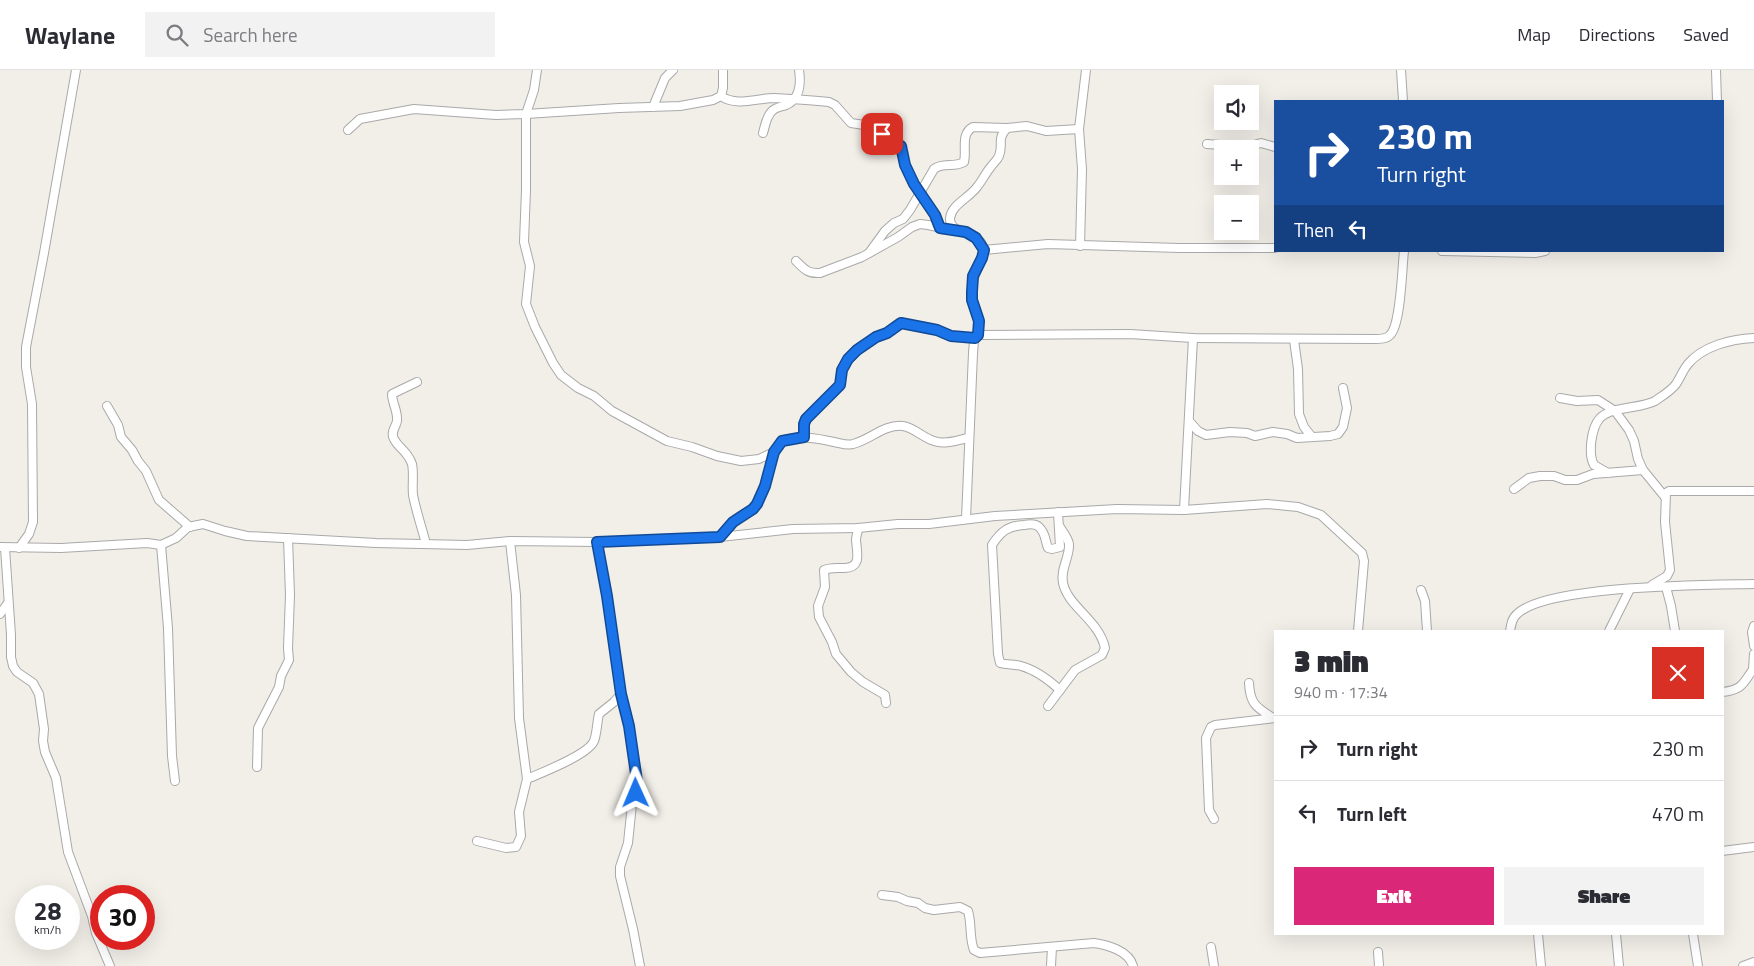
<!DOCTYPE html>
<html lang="en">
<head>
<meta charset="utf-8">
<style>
  body { margin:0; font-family:"Titillium Web",sans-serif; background:#f2f2f3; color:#2b2b33; height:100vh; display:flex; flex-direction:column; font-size:19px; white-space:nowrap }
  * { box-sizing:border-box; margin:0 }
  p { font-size:16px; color:#7c7c81 }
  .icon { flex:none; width:28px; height:28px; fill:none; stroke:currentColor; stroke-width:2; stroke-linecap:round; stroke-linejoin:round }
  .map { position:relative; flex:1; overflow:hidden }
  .side { position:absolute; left:1274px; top:560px; width:450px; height:305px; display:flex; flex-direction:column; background:#fff; border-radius:0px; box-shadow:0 5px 20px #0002 }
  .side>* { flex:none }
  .hud { position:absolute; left:1274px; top:30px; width:450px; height:152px; border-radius:0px; box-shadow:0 5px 20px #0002; background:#1a4fa0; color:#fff; overflow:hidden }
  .controls { position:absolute; left:1214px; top:15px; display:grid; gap:10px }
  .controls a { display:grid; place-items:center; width:45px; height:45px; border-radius:0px; background:#fff; box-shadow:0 5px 20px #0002; font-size:25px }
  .speed { position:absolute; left:15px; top:815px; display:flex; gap:10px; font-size:25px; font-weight:700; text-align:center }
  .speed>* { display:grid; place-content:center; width:65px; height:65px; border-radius:50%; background:#fff; box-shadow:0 5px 20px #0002; line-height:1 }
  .speed small { font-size:12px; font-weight:400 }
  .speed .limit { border:8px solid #d22; background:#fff; color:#111 }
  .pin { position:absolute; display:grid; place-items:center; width:42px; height:42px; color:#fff; margin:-21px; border-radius:10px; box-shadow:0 2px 8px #0006 }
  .me { position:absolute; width:55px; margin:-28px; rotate:359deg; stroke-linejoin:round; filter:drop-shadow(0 0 4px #0008) }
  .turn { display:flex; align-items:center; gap:18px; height:105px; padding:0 20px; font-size:22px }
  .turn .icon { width:65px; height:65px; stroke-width:2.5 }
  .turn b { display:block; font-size:35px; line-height:42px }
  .then { display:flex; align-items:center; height:48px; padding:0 20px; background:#0003; gap:10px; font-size:19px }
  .round { display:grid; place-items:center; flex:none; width:52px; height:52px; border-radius:0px; background:#f2f2f3 }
  .summary { display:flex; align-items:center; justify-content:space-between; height:85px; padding:0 20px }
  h1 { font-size:30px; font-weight:800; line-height:38px }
  .action { display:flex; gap:10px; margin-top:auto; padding:10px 20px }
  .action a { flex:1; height:58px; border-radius:0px; background:#db2777; color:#fff; font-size:20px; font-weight:800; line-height:58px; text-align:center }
  .action a+a { background:#f2f2f3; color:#2b2b33 }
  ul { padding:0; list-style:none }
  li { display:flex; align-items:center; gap:15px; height:65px; padding:0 20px; border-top:1px solid #e1e1e2 }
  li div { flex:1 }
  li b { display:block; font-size:19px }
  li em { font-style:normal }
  header { display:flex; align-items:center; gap:30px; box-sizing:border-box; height:70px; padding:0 25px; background:#fff; border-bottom:1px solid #e1e1e2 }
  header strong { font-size:24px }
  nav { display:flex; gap:28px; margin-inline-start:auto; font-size:18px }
  .search { width:350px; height:45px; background:#f2f2f3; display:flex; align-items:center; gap:12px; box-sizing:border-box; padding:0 18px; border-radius:0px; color:#7c7c81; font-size:19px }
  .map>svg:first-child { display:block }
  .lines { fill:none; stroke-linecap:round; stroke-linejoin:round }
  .minor-casing { stroke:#a9a9a9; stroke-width:10 }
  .minor { stroke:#fff; stroke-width:8 }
  .route-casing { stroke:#114b97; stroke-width:12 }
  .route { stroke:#1a73e8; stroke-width:9 }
</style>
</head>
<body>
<header>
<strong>Waylane</strong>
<div class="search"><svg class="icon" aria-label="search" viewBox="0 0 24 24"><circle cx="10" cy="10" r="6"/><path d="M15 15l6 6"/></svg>Search here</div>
<nav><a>Map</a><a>Directions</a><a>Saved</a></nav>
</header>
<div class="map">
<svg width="1754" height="896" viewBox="0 0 1754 896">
  <rect width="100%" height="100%" fill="#f2efe9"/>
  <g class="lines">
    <defs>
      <g id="minor">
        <path d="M537 0 534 20 526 44V120L524 172 530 196 526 234 535 257 553 293 561 305 578 318 594 326 612 341 667 371 692 377 717 386 741 391 759 389 774 382"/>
        <path d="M1401 0 1403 31"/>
        <path d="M1716 0 1717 31"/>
        <path d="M721 26C736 37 758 28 774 28 792 29 810 30 829 32L835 35 851 53 864 55 870 60 879 62 892 69 901 76 905 95 914 114 935 145 940 158"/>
        <path d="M653 37 665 8 673 0"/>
        <path d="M348 60 360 49 414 39 496 45 526 44 619 38 680 36 713 30 721 26 723 18V0"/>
        <path d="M763 63C765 56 766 47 772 41 776 37 781 37 786 35 800 29 801 13 799 0"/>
        <path d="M1207 74 1247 77 1261 73 1275 77"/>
        <path d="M1080 176 1082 99 1079 59 1086 0"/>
        <path d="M984 180 1048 174 1179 178H1275"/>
        <path d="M1442 181 1535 183 1545 181"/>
        <path d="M869 183 885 161 894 153 903 149 910 140 934 99C943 92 954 98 964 92 967 80 960 64 973 57L1007 58"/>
        <path d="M796 191C804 199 808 204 820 203L862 187 898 167 912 157 920 154 928 155 956 161"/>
        <path d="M978 265C979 260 980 254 979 250 978 245 975 240 974 235 971 228 972 220 973 212 974 202 985 187 984 180 981 159 949 167 950 148 952 134 969 128 977 117 982 111 985 104 990 98 993 93 997 91 999 86 1004 73 996 70 1007 58L1027 56 1046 61 1079 59"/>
        <path d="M1294 270 1298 299 1299 344 1304 357 1312 367"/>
        <path d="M417 312 392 324C392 333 398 341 397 351 396 357 390 362 394 369 399 379 407 380 412 394 414 403 412 415 413 425 416 441 422 458 426 474"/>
        <path d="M1560 328 1577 331 1598 330 1615 341 1629 360 1634 371 1638 389 1643 400 1665 427"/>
        <path d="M107 336 118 355 121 367 132 380 138 391 146 401 159 430 190 457"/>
        <path d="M1189 351 1198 361 1206 365 1230 362 1247 363 1255 366 1273 362 1287 364 1297 368 1330 366 1338 364 1343 357 1347 338 1343 318"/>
        <path d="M804 367 803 357 805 349 840 315 842 299 845 294 857 280 876 267 887 263 901 253H905L927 259 937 260 951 266 975 268"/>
        <path d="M1608 403 1594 395C1588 384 1591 358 1600 348 1612 336 1640 339 1655 331 1662 326 1671 321 1676 314 1680 308 1683 300 1688 294 1703 276 1731 269 1754 268"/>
        <path d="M1514 419 1529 408 1540 406H1554L1565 410H1577L1593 404 1643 400"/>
        <path d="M1184 440 1193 268"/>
        <path d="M1058 442 1060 477 1052 479 1048 478C1045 471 1046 463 1039 457 1035 453 1029 454 1024 455 1008 456 1001 461 992 475L998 584 1000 593C1007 595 1014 594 1021 596 1036 600 1049 610 1060 620"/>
        <path d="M966 449 973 283 974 271 978 265 1130 264 1193 268 1376 269C1380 269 1387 269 1390 265 1401 255 1402 198 1404 181"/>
        <path d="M858 458C858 462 856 466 856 470 857 483 862 498 844 498 836 498 831 497 824 500L825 517 818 536 819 547 832 572 836 584 851 602 863 612 885 625 886 633"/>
        <path d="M720 467C725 461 730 454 736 449 744 443 752 441 757 433 769 413 768 389 781 371 800 365 816 368 834 372 840 373 847 376 853 374 870 370 884 354 903 356 915 358 923 368 934 371 945 375 957 370 968 368"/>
        <path d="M597 472 607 526 621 624 629 656 637 711 636 723 632 734 628 773 620 797V806L633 859 640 896"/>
        <path d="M161 475 168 558 172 686 175 711"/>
        <path d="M0 477 61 478 147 473 161 475 176 468 188 457 203 454 225 461 247 466 376 473 467 475 510 471 597 472 720 467 793 459 858 458 898 454H929L995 446 1117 439 1184 440 1267 434 1298 437 1321 445 1362 483 1364 491 1358 561"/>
        <path d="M5 478 11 565V587L13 596 17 602 33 613 39 624 44 659 43 671 45 682 56 708 68 782 92 846 96 863 110 896"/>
        <path d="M19 478 29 464 33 452 32 334 26 297V277L44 183 76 0"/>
        <path d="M1652 515 1667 506 1670 500 1665 452 1666 423 1669 421H1754"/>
        <path d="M1666 517 1671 536 1675 561"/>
        <path d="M1421 520 1425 531 1427 561"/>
        <path d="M0 544 8 533"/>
        <path d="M1754 556 1752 562 1754 576"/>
        <path d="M1510 561C1511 555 1512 548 1517 544 1546 515 1708 515 1754 514"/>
        <path d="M1609 561 1630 519"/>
        <path d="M1753 599 1754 584"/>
        <path d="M1249 613C1250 634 1256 637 1273 648"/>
        <path d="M1722 622C1743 620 1743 613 1754 598"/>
        <path d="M1048 636 1075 600 1102 585 1105 578C1099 550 1068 537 1063 513 1060 499 1070 487 1069 474 1068 468 1063 462 1060 457"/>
        <path d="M257 697 258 658 279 617 281 606 289 590 288 578 290 525 288 468"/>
        <path d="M527 709C543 702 588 685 594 671 597 663 597 652 599 644L614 632 621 624"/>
        <path d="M1214 749 1209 740 1206 668 1211 657 1215 655 1275 648"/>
        <path d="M477 771 506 778 516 777 521 766 519 742 527 709 519 648 516 525 510 471"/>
        <path d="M1722 781 1754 777"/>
        <path d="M882 825 898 827 907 831 918 833 925 838 934 840 960 837 968 841C972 854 969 868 974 880L980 883 1094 873C1108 875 1129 881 1133 896"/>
        <path d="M1538 864 1541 896"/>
        <path d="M1616 864 1619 896"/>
        <path d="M1693 864 1698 896"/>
        <path d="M1211 877 1214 896"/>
        <path d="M1378 882 1379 896"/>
        <path d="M1051 896 1052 877"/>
        <path d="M1743 896 1754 892"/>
      </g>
    </defs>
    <use href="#minor" class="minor-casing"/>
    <use href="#minor" class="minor"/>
  </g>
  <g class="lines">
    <defs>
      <path id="route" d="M636 723 637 711 629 656 621 624 607 526 597 472 720 467 733 452 753 439 757 434 765 416 774 382 782 371 804 367V354L806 349 840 315 842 300 848 289 857 280 876 267 887 263 901 253 937 260 951 266 975 268 978 265 979 251 972 230V222L973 206 982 188 984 180 976 168 966 162 940 158 935 145 914 114 905 95 901 76 882 64"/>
    </defs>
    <use href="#route" class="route-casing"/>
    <use href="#route" class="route"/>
  </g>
</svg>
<div class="controls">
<a><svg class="icon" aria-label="sound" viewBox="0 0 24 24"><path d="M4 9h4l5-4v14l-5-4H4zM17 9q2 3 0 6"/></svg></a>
<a>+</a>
<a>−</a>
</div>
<div class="speed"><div>28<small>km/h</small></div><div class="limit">30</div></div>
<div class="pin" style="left:882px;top:64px;background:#d93025"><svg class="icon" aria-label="arrive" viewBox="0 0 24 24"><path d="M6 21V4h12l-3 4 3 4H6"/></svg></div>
<svg class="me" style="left:636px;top:723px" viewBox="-20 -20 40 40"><path d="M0-17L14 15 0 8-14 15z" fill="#1a73e8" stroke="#fff" stroke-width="4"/></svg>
<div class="hud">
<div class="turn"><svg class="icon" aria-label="right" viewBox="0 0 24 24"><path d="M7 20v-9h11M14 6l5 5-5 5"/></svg><div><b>230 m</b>Turn right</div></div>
<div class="then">Then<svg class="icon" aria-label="left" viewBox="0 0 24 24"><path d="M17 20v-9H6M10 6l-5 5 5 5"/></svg></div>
</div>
<section class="side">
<div class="summary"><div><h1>3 min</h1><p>940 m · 17:34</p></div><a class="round" style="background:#d93025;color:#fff"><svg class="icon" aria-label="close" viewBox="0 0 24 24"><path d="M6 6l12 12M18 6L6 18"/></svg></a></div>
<ul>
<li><svg class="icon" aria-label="right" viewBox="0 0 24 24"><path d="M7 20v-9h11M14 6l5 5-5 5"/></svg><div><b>Turn right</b></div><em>230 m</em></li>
<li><svg class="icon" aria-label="left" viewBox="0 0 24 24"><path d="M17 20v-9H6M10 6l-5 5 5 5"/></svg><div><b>Turn left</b></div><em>470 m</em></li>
</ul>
<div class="action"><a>Exit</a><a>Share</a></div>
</section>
</div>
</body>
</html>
